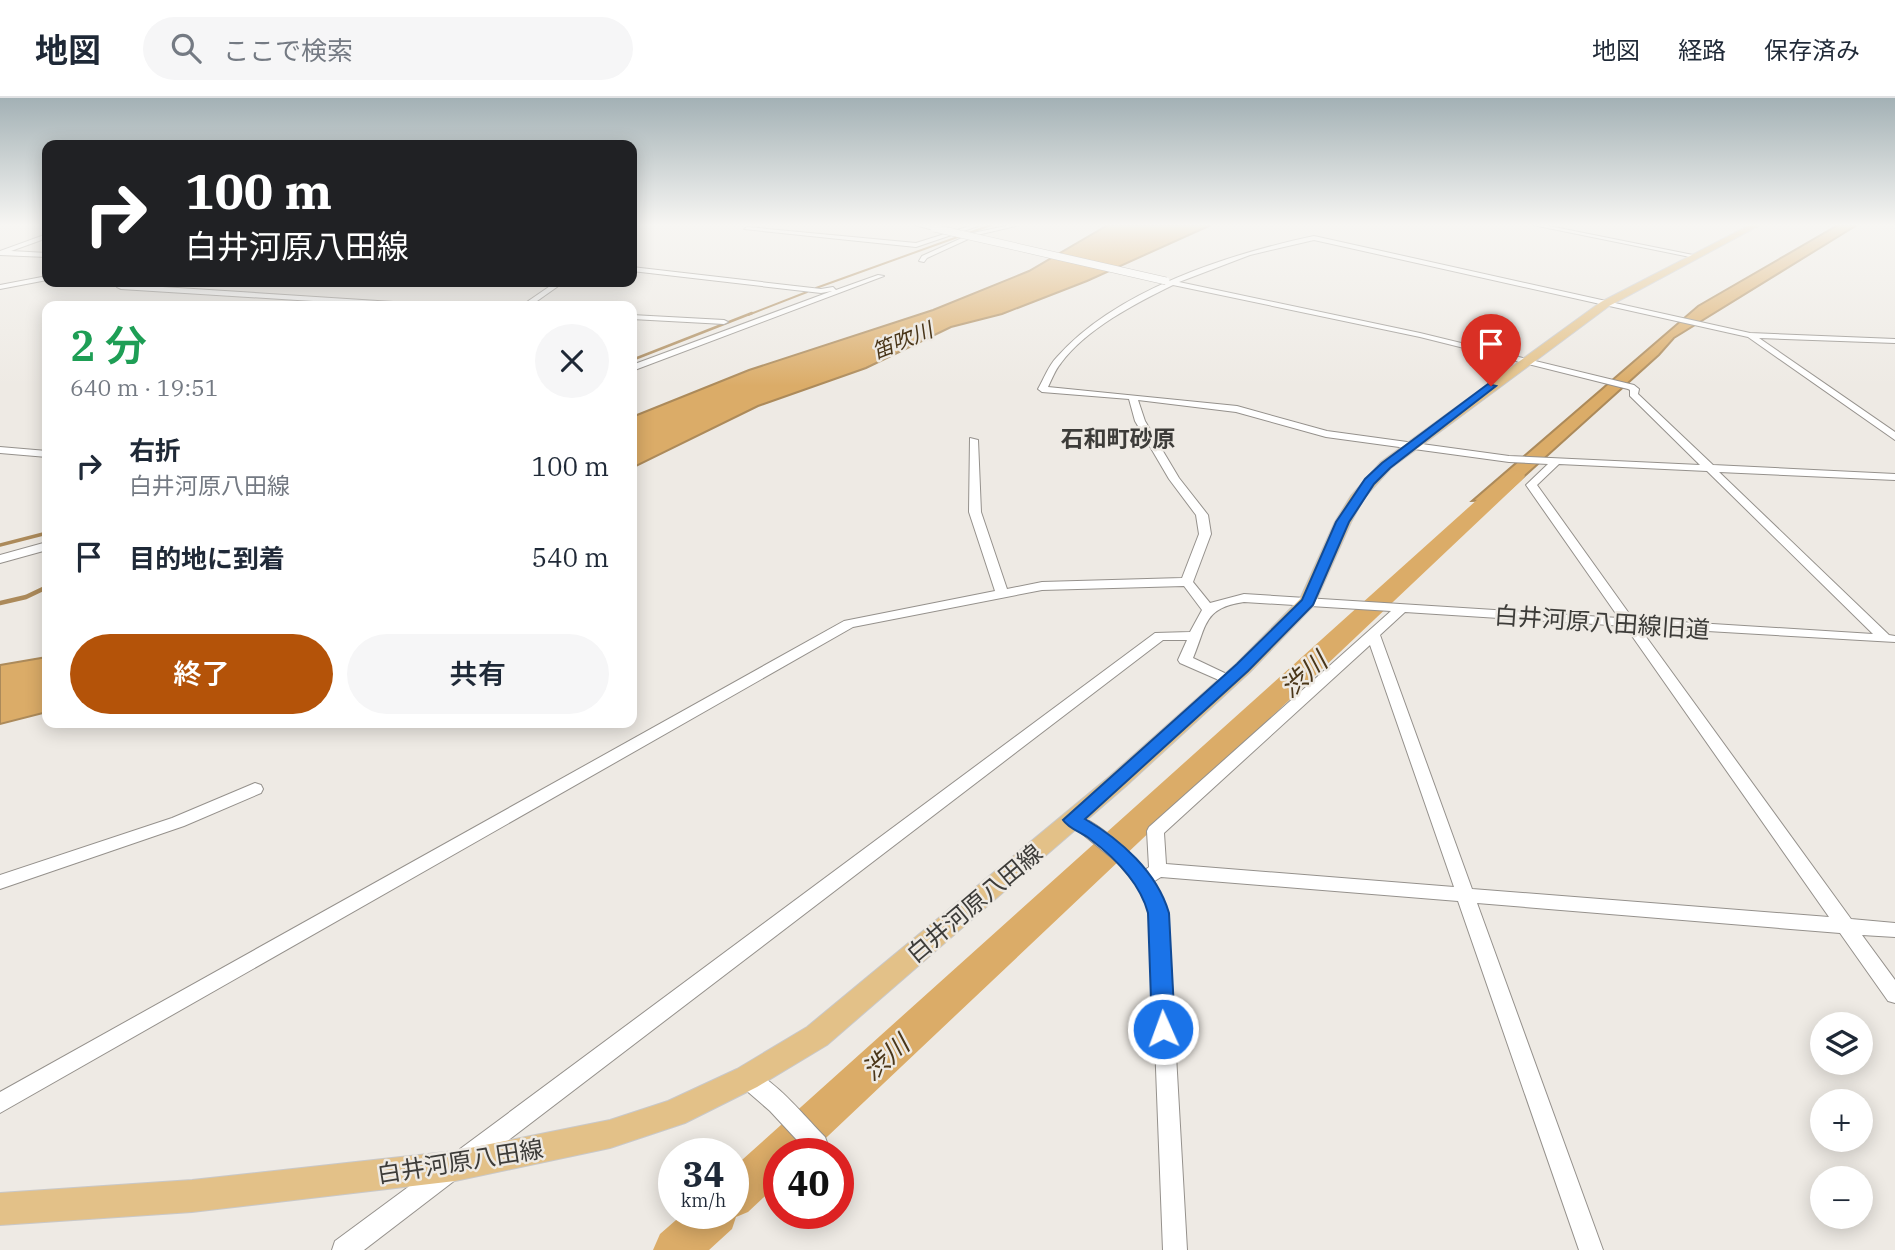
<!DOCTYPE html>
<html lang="ja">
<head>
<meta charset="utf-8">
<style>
  body { margin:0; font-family:"IBM Plex Serif","Noto Sans JP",serif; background:#f6f6f7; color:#1f2937; height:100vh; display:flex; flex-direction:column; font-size:26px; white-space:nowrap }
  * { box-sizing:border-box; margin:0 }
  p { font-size:23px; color:#747a83 }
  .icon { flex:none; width:38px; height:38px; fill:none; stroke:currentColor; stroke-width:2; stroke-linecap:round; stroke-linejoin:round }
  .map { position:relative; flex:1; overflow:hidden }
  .panel { position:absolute; left:42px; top:203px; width:595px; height:427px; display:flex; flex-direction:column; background:#fff; border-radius:14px; box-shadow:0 4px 18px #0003 }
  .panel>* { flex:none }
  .top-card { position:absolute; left:42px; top:42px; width:595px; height:147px; border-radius:14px; box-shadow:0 4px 18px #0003; background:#202124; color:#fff; overflow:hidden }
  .controls { position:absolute; left:1810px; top:914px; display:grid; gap:14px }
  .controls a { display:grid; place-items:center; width:63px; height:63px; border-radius:50%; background:#fff; box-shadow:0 4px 18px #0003; font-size:35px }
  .speed { position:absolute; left:658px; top:1040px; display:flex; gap:14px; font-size:35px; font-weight:700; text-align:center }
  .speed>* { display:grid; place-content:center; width:91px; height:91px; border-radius:50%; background:#fff; box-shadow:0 4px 18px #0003; line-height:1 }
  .speed small { font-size:18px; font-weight:400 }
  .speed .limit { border:10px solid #d22; background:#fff; color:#111 }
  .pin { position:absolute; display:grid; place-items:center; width:60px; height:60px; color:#fff; margin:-72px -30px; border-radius:50% 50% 50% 0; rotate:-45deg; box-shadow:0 0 7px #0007 }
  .pin .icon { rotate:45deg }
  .me { position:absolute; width:77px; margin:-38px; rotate:358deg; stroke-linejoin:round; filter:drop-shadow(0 0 5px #0008) }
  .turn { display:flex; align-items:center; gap:24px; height:147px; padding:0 28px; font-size:32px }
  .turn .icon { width:91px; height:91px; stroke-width:2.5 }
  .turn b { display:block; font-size:49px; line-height:60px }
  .round { display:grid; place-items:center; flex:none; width:74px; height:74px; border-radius:37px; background:#f6f6f7 }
  .overview { display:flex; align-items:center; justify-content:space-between; height:119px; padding:0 28px }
  h1 { font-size:42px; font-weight:600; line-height:52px; color:#1e9e55 }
  .cta { display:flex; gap:14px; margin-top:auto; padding:14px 28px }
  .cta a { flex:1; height:80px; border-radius:42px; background:#b45309; color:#fff; font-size:28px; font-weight:600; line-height:80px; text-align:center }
  .cta a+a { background:#f6f6f7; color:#1f2937 }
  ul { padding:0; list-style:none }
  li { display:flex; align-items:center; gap:21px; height:91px; padding:0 28px }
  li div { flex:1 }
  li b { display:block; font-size:26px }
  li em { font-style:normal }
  header { display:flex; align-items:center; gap:42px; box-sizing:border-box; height:98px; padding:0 35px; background:#fff; border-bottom:2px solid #e0e1e3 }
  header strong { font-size:33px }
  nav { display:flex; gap:38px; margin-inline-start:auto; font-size:24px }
  .search { width:490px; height:63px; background:#f6f6f7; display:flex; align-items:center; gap:18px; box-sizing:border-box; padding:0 24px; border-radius:38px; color:#747a83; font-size:26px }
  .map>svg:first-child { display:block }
  .water { fill:#dbac68; stroke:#ac8a5a; stroke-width:2 }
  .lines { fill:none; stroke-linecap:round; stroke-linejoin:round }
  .stream-far3 { stroke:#ac8a5a; stroke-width:2 }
  .stream-far2 { stroke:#ac8a5a; stroke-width:2.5 }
  .stream-far1 { stroke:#ac8a5a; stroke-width:3.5 }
  .stream { stroke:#ac8a5a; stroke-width:4.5 }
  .river { fill:#dbac68; fill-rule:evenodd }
  .minor-casing { stroke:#95918c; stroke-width:2 }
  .major-casing { stroke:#c9c8c8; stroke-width:2 }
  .minor { fill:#fff; fill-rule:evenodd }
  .major { fill:#e3c188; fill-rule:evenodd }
  .minor-bridge-casing { stroke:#95918c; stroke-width:8; stroke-linecap:butt }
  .minor-bridge { stroke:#fff; stroke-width:7 }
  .route { fill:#1a73e8; stroke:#114b97; stroke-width:2 }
  .labels { text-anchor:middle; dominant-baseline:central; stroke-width:5; stroke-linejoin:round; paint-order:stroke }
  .far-water-label { font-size:21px; font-style:italic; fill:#4a3619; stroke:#eeeae4 }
  .far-quarter-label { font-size:23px; font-weight:bold; fill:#3d3c39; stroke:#eeeae4 }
  .street-label { font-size:24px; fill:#3d3c39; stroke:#eeeae4 }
  .water-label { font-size:26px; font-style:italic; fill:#4a3619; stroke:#eeeae4 }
</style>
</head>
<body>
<header>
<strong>地図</strong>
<div class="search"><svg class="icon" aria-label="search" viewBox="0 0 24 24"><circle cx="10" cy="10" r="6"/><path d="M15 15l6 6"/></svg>ここで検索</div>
<nav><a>地図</a><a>経路</a><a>保存済み</a></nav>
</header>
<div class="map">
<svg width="1895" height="1152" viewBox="0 0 1895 1152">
  <rect width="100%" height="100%" fill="#eeeae4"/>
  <g class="water">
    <path d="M1108 127H1211L1087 183 1002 216 951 229 866 270 758 308 632 370V319L749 272 933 212 1029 173Z"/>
    <path d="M1838 127H1857L1674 240 1659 257 1498 402 1472 403 1698 208Z"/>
    <path d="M47 559V614L0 626V567Z"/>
  </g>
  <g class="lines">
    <g class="stream-far3">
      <path d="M816 190 991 127"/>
      <path d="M748 217 807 194"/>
    </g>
    <path class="stream-far2" d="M632 262 752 215"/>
    <path class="stream-far1" d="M0 447 47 435"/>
    <path class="stream" d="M0 505 26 499 47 489"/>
    <path class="river" d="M1515 372 1522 374 1525 378 1522 382 810 1055H779V1085L748 1114 736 1119 732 1131 709 1152H653L660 1136 684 1115H733V1070L1508 374Z"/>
    <defs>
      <g id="minor">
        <path d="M915 127H926L937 130 934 132Z"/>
        <path d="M973 127H981L916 149 744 131 747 129 916 145Z"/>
        <path d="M1010 127H1020L977 137 927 160 924 164 919 163 922 158 973 135Z"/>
        <path d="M1533 127H1544L1698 158 1695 160Z"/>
        <path d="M47 136V140L11 153 47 155V159L0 157V153Z"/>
        <path d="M1314 138 1750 235 1895 241V245L1759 240 1895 334V342L1748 239 1314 142 1250 157 1179 184 1420 235 1634 287 1639 291 1638 296 1713 367 1895 376V382L1719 374 1889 537 1895 538V544L1639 529 1851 821 1895 825V839L1862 837 1895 882V905L1888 903 1840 835 1477 805 1603 1152H1579L1458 803 1161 779 1153 784 1168 815 1187 1152H1163L1150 815 1139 790 1118 765 1064 721 1066 717C1086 711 1133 756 1145 772L1149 769 1147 733 1149 729 1391 513 1244 504C1203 510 1207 527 1193 560L1233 579 1235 582 1233 585 1228 586 1180 565 1178 562 1187 542H1163L476 1067 468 1070 460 1067 457 1059 460 1051 1155 535 1190 534 1202 512 1184 488 1042 492 853 529 0 1015V994L844 523 995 493 969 414 970 340 978 342 981 414 1007 491 1042 484 1182 480 1199 436 1196 417 1169 381 1135 323 1129 301 1042 294 1038 291C1044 281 1048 268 1057 259 1116 192 1229 156 1314 138ZM1173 187 1420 239 1628 291 1630 292V298L1700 367 1509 358 1327 333 1237 308 1048 289C1052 281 1055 272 1061 265 1086 231 1136 205 1173 187ZM1138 302 1236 314 1326 339 1509 364 1548 366 1526 387 1619 520 1244 496 1210 505 1193 484 1211 436 1208 417 1179 380 1145 323ZM1559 366 1707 373 1873 536 1633 521 1537 387ZM1405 514 1625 528 1829 819 1472 791 1380 537ZM1370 547 1454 789 1166 766 1164 735Z"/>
        <path d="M632 169 821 191 833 189 836 192 878 177 884 178 632 273V267L832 193 821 195 632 173Z"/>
        <path d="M47 178V182L0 191V187Z"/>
        <path d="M127 184H137L131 187 424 206 428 208H392L121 191 117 189Z"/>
        <path d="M556 184H564L530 208H521Z"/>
        <path d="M632 217 724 222 728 224 724 226 632 221Z"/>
        <path d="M0 349 47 353V359L0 355Z"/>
        <path d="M47 444V452L0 465V457Z"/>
        <path d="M255 685 261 687 263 691 261 695 184 728 0 791V777L172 720Z"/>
        <path d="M747 970C775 981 804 1018 825 1039L828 1047 825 1055H809L770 1013 740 987 736 980 740 973Z"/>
        <path d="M446 1064 454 1067 457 1075 454 1083 364 1152H332L335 1143 438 1067Z"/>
      </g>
      <path id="major" d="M1750 127H1760L1609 208 1391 370 1364 400 1351 424 1314 507 1250 574 1126 688 827 947 757 989 685 1025 610 1050 455 1083 192 1114 0 1127V1095L192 1082 455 1053 610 1022 668 1003 737 971 807 929 1110 678 1236 566 1300 501 1335 424 1351 398 1381 364 1601 204Z"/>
    </defs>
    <use href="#minor" class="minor-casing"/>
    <use href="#major" class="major-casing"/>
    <use href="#minor" class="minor"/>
    <use href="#major" class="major"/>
    <defs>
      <path id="minor-bridge" d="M934 130 1166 183"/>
    </defs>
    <use href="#minor-bridge" class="minor-bridge-casing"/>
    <use href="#minor-bridge" class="minor-bridge"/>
  </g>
  <linearGradient id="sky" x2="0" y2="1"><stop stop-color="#a3b1b5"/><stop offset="0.44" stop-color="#f7f6f3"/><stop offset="1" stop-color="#f7f6f3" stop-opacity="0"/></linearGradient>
  <rect width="1895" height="288" fill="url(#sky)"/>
  <path class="route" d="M1488 286 1496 288 1390 370 1374 386 1349 424 1313 507 1248 573 1085 721C1121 742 1157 774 1169 815L1175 931 1172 938 1163 941 1155 938 1152 931 1148 815C1140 785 1114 759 1090 741 1081 734 1069 731 1063 722L1237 566 1302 502 1336 424 1365 381 1382 365Z"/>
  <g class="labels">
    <g class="far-water-label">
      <text transform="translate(902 242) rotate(-22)">笛吹川</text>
    </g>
    <g class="far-quarter-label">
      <text x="1118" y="340">石和町砂原</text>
    </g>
    <g class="street-label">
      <text transform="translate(1602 524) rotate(4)">白井河原八田線旧道</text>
      <text transform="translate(974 805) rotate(-40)">白井河原八田線</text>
      <text transform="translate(460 1063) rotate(-9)">白井河原八田線</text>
    </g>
    <g class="water-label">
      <text transform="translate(1303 576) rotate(-42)">渋川</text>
      <text transform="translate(885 959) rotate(-42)">渋川</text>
    </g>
  </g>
</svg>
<div class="controls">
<a><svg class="icon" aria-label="layers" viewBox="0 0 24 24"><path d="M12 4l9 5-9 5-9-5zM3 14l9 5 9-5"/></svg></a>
<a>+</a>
<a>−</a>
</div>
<div class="speed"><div>34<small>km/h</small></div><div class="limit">40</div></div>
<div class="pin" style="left:1491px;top:288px;background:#d93025"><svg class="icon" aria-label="arrive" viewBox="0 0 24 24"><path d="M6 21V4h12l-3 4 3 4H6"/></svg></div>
<svg class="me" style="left:1163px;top:931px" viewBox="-20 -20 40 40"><circle r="17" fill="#1a73e8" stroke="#fff" stroke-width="3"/><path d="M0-11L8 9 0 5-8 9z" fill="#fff"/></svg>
<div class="top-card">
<div class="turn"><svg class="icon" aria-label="right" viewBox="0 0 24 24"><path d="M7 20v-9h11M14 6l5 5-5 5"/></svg><div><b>100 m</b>白井河原八田線</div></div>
</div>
<section class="panel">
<div class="overview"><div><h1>2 分</h1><p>640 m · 19:51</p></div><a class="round"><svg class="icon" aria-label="close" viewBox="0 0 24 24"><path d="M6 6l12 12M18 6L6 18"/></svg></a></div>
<ul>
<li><svg class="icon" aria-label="right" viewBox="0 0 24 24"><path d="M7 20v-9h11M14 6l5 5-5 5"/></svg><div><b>右折</b><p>白井河原八田線</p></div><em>100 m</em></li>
<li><svg class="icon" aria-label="arrive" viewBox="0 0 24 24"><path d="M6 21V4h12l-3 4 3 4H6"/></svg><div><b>目的地に到着</b></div><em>540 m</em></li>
</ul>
<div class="cta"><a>終了</a><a>共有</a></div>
</section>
</div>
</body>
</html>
